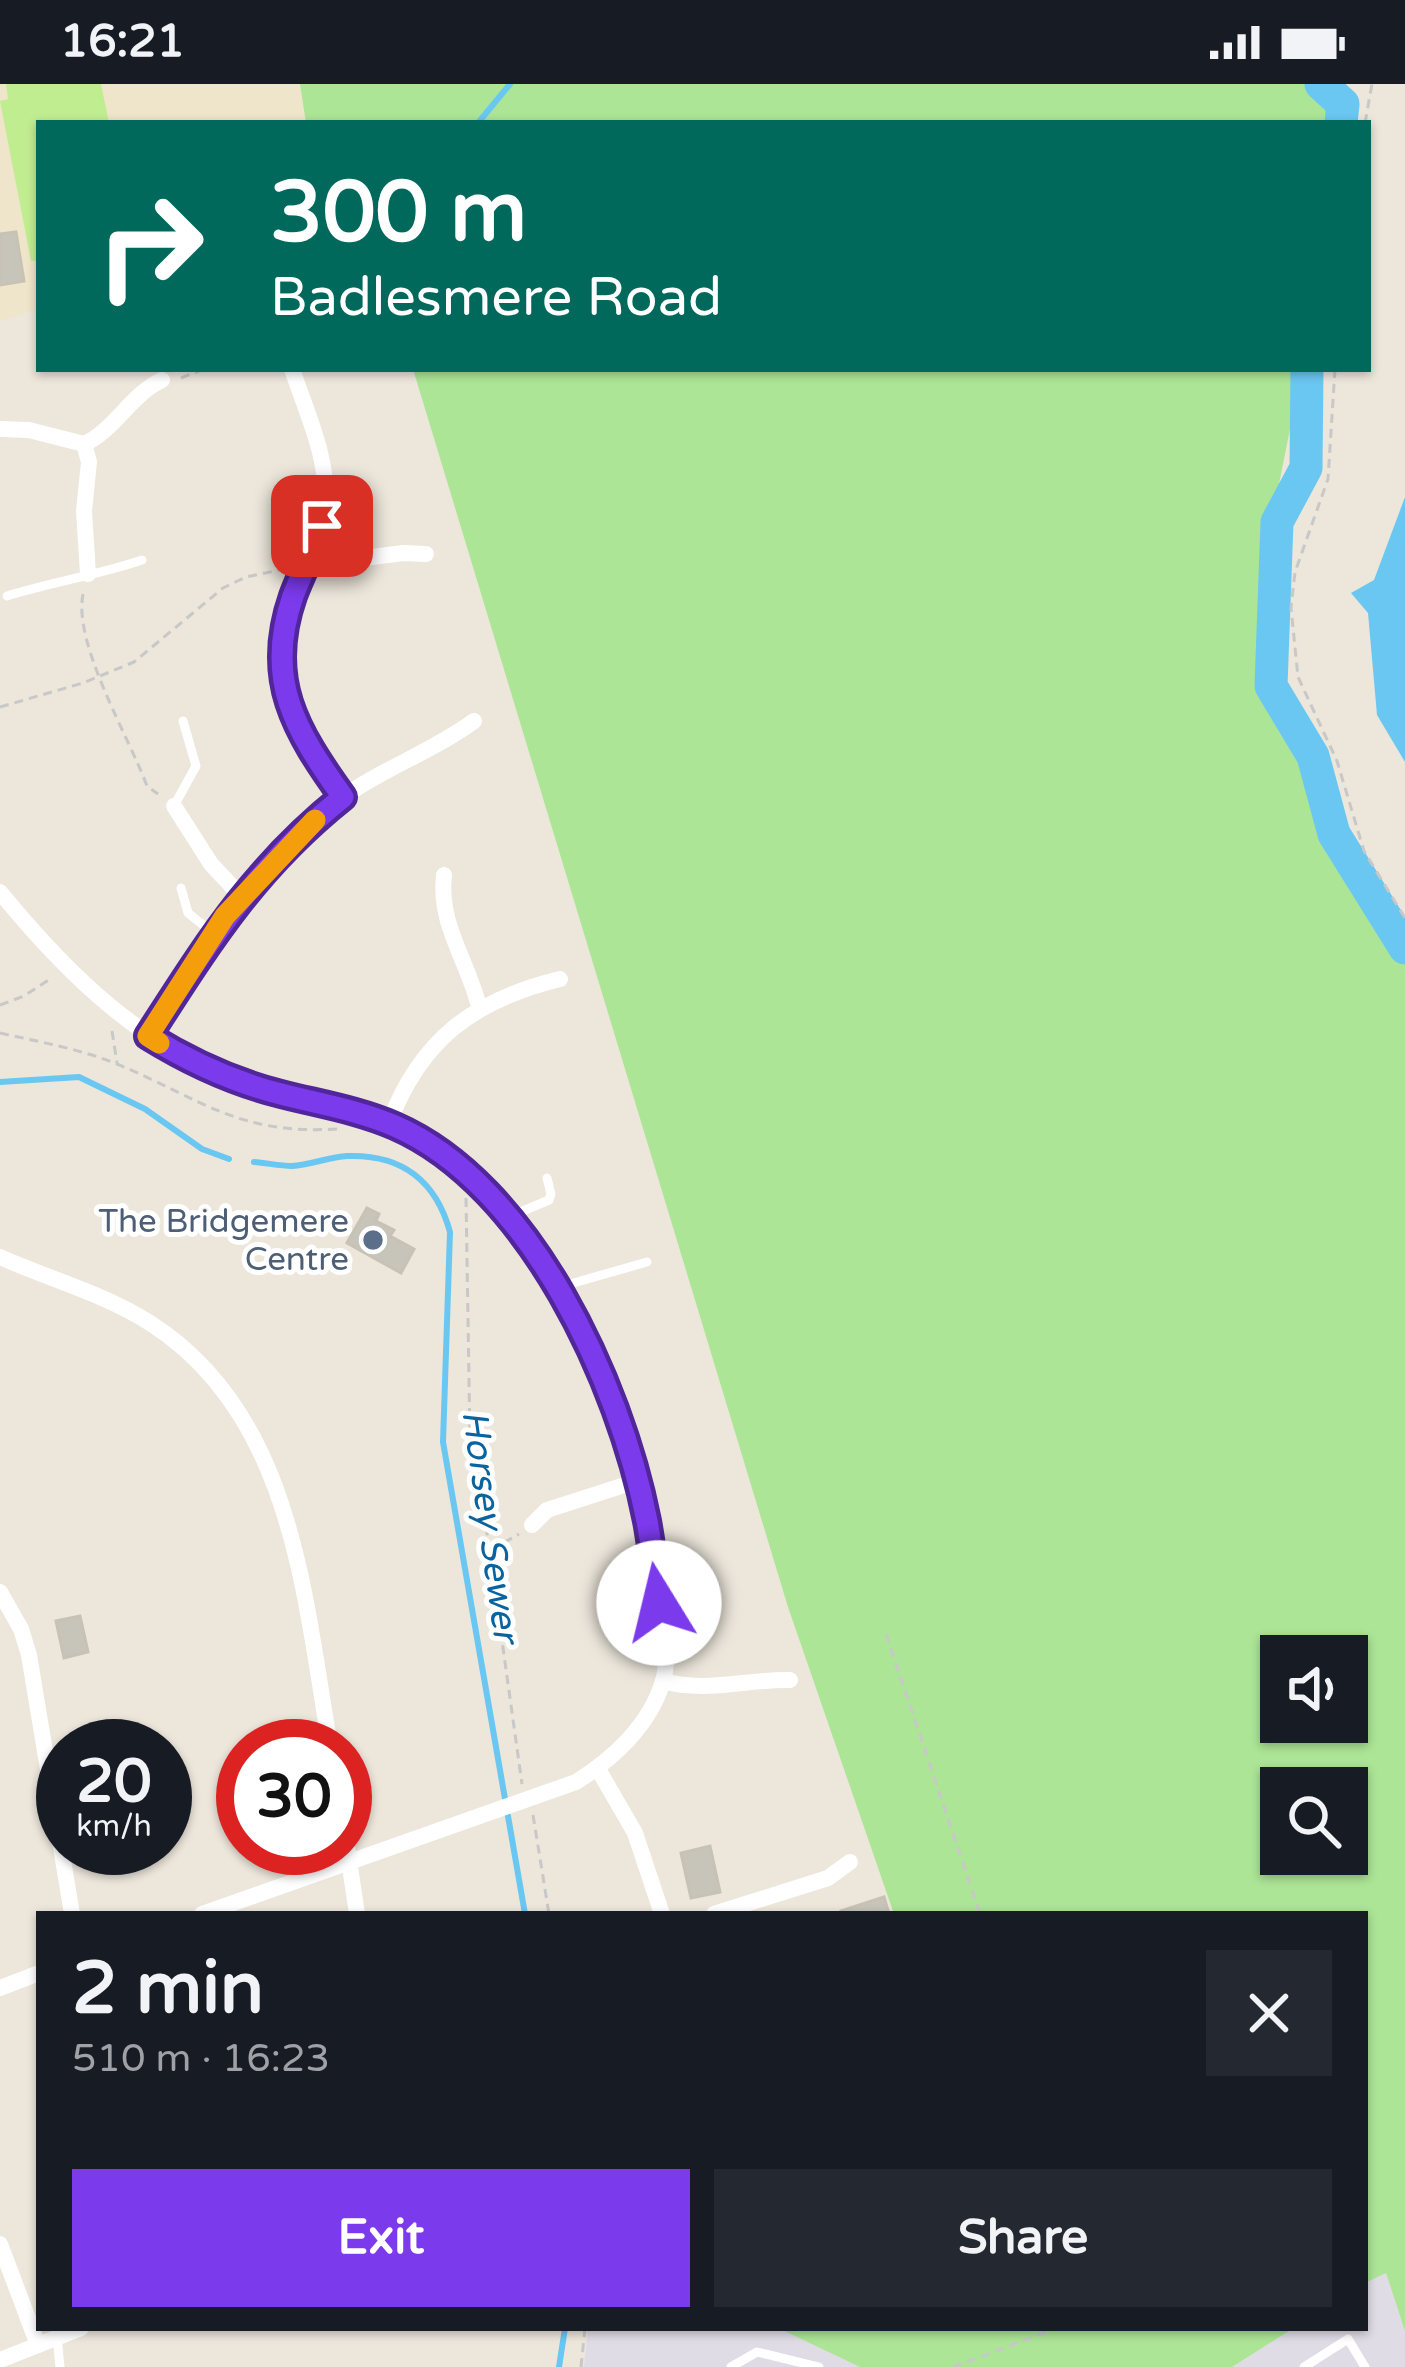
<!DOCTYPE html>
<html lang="en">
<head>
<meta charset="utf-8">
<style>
  body { margin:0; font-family:"Varela Round",sans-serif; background:#242831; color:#f1f3f6; height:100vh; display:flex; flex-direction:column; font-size:45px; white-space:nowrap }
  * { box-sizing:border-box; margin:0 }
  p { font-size:39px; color:#9ea1a6 }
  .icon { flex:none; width:66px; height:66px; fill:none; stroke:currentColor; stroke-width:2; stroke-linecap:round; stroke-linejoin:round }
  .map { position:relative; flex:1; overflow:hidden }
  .panel { position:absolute; left:36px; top:1827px; width:1332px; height:420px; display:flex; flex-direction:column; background:#171b24; border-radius:0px; box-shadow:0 3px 9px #0004 }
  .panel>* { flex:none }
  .banner { position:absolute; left:36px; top:36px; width:1335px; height:252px; border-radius:0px; box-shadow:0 3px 9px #0004; background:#00695c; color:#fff; overflow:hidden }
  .buttons { position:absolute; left:1260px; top:1551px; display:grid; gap:24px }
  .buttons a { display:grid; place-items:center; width:108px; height:108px; border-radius:0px; background:#171b24; box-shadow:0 3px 9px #0004; font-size:60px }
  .speed { position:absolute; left:36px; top:1635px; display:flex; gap:24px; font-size:60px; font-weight:700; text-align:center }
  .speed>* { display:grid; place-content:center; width:156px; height:156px; border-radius:50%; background:#171b24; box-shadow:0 3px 9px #0004; line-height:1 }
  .speed small { font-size:30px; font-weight:400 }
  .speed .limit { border:18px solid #d22; background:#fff; color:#111 }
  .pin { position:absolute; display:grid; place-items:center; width:102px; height:102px; color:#fff; margin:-51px; border-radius:24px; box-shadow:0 6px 18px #0006 }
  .me { position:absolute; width:132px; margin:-66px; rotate:351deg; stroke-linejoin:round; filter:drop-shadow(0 0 9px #0008) }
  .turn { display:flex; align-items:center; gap:42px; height:252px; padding:0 36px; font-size:54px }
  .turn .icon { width:156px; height:156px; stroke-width:2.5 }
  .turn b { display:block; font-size:84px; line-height:102px }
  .round { display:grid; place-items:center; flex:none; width:126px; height:126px; border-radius:0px; background:#242831 }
  .summary { display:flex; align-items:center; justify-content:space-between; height:204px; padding:0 36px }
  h1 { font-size:72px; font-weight:700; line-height:90px }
  .action { display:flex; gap:24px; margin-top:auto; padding:24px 36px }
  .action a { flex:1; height:138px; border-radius:0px; background:#7c3aed; color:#fff; font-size:48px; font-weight:700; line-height:138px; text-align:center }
  .action a+a { background:#242831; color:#f1f3f6 }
  .status { display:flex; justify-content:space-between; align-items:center; height:84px; padding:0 60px; background:#171b24; direction:ltr }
  .status svg { height:33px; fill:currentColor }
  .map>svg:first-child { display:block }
  .industrial { fill:#dfdce5 }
  .education { fill:#efe5ca }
  .green { fill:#ace596; fill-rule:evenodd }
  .pitch { fill:#c1ed91 }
  .water { fill:#6ac7f2 }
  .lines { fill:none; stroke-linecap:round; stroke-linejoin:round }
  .stream { stroke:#6ac7f2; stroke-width:6 }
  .river { stroke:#6ac7f2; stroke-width:33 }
  .building { fill:#c7c4ba; stroke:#c8c2b5; stroke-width:3 }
  .path { stroke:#c8c8c8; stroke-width:3; stroke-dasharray:9 6; stroke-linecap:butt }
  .lane { stroke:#fff; stroke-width:9 }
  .street { stroke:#fff; stroke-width:16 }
  .route-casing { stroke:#51269a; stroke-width:30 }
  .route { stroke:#7c3aed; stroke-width:21 }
  .slow { stroke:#f59e0b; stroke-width:21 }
  .service-dot { fill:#5c6f8a; stroke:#fff; stroke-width:4.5 }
  .labels { text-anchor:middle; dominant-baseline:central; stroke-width:10; stroke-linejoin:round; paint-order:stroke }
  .service-label { font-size:33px; fill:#4e5e75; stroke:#fff; text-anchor:end }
  .water-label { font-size:36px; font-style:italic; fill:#09639f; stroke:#fff }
</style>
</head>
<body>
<div class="status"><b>16:21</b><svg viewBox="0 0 49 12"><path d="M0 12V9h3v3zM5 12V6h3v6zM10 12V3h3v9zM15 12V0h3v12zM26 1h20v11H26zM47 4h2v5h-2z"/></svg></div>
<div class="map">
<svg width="1405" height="2283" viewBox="0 0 1405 2283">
  <rect width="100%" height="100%" fill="#ece6db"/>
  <g class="industrial">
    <path d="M1386 2189 1405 2247V2283H1232L1294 2244H1365V2199Z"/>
    <path d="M588 2244H778L860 2283H584Z"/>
  </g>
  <path class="education" d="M0 0H300L306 39H39V225L0 237Z"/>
  <g class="green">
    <path d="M300 0H1321L1343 20 1341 39H306Z"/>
    <path d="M413 285H1302L1278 405 1271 602 1313 672 1334 750 1405 864V2247L1386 2189 1365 2199V1830H894L788 1523ZM1347 1572V1638H1281V1572ZM1347 1704V1770H1281V1704Z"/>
    <path d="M778 2244H1294L1232 2283H860Z"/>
  </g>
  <path class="pitch" d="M6 0H101L109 39H39V176L31 177 0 17 8 15Z"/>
  <path class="water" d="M1405 413V678L1377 631 1368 529 1351 509 1374 496Z"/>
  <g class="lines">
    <g class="stream">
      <path d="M478 39 510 0"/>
      <path d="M0 998 79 993 145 1025 202 1065 229 1075"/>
      <path d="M254 1078C267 1079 280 1082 292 1082 310 1081 329 1073 347 1072 402 1070 436 1097 450 1148L443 1358 525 1830"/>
      <path d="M559 2283 565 2244"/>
    </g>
    <g class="river">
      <path d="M1321 0 1343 20 1341 39"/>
      <path d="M1307 285 1306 384 1277 438 1271 602 1313 672 1334 750 1405 864"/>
    </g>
  </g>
  <g class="building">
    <path d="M16 148 24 197 0 201V150Z"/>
    <path d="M367 1124 379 1130 376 1137 394 1146 390 1152 414 1165 401 1189 347 1159Z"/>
    <path d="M80 1532 88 1568 64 1574 56 1537Z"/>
    <path d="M710 1762 720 1808 691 1814 681 1769Z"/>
    <path d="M884 1813 889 1830H842L841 1827Z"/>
  </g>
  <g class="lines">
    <g class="path">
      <path d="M1365 39 1372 0"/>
      <path d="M1335 285 1328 395 1295 488 1291 524 1298 593 1337 677 1364 767 1405 834"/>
      <path d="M181 294 204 285"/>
      <path d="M83 510C73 560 129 653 147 702L158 710"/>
      <path d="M0 623 83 599 134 578 223 504 246 493 284 485"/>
      <path d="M0 921 24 912 50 895"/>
      <path d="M112 947 117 979"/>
      <path d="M0 949C40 958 80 965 117 980 203 1016 238 1051 337 1045"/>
      <path d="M466 1114 470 1356 484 1428 522 1700"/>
      <path d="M491 1466 519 1450"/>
      <path d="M886 1550 980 1830"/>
      <path d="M533 1731 549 1830"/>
      <path d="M581 2283 585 2244"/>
      <path d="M953 2283 1058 2244"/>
    </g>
    <g class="lane">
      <path d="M7 512C52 498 98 491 142 476"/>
      <path d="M174 722 196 682 183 637"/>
      <path d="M181 804 188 829 213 849"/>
      <path d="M511 1132 549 1116 551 1110 547 1094"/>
      <path d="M556 1204 647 1178"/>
      <path d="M57 2253 60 2283"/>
      <path d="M731 2283 757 2268 819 2283"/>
      <path d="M1304 2283 1348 2255 1365 2283"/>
    </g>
    <g class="street">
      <path d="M292 285C306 328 329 374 325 420 322 452 307 478 295 508 262 592 294 645 343 713"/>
      <path d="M0 345 29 346 84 360"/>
      <path d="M315 464 349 476 403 469 426 470"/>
      <path d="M88 490 84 427 89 378 84 360C115 346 130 311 162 296"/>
      <path d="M174 722 211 780 241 812"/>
      <path d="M444 791C438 840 468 877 479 923"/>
      <path d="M0 808C68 891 144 966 248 1000 321 1025 395 1030 458 1079 575 1171 637 1366 657 1507 661 1535 671 1569 663 1597 650 1641 613 1675 576 1698L202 1830"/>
      <path d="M148 952C203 866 255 779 339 716 381 685 432 668 474 637"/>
      <path d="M389 1039C421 955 474 916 560 895"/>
      <path d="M0 1173C49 1195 105 1210 150 1239 293 1330 304 1512 330 1662"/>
      <path d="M532 1441 547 1426 637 1397"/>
      <path d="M0 1508 21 1545 29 1571 72 1830"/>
      <path d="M663 1597C706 1609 746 1595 790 1596"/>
      <path d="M598 1685 635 1749 662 1830"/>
      <path d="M345 1749 357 1830"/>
      <path d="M714 1830 828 1794 850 1778"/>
      <path d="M0 1904 39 1889"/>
      <path d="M0 2160 38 2261"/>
      <path d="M0 2276 81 2244"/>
    </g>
  </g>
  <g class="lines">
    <defs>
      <path id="route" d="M322 442C314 466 302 488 293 512 264 595 295 646 343 713 254 784 208 859 148 952 190 978 233 998 281 1010 320 1020 358 1026 395 1042 530 1101 620 1299 647 1437 652 1464 655 1492 659 1519"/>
    </defs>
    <use href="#route" class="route-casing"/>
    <use href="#route" class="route"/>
    <path class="slow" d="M159 959 148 952 225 832 315 736"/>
  </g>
  <circle class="service-dot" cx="373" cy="1156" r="12"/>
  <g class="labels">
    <g class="service-label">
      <text x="349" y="1137">The Bridgemere<tspan x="349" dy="38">Centre</tspan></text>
    </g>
    <g class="water-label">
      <text transform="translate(490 1442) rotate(82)">Horsey Sewer</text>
    </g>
  </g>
</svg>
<div class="buttons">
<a><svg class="icon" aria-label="sound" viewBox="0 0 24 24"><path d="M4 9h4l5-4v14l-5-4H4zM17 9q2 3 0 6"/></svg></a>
<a><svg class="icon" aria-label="search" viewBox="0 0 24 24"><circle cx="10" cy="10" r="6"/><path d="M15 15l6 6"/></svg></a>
</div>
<div class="speed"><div>20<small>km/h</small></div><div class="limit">30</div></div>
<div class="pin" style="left:322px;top:442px;background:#d93025"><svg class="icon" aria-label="arrive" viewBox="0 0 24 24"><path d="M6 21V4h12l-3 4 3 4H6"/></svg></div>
<svg class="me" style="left:659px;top:1519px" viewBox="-20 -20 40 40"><circle r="19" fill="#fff"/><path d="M0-13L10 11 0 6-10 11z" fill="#7c3aed"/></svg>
<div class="banner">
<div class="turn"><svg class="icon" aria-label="right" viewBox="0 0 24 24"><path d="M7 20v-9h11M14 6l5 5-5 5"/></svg><div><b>300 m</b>Badlesmere Road</div></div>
</div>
<section class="panel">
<div class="summary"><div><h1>2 min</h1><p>510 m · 16:23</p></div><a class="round"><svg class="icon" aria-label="close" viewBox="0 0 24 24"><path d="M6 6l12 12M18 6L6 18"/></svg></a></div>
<div class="action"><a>Exit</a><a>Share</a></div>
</section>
</div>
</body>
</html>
